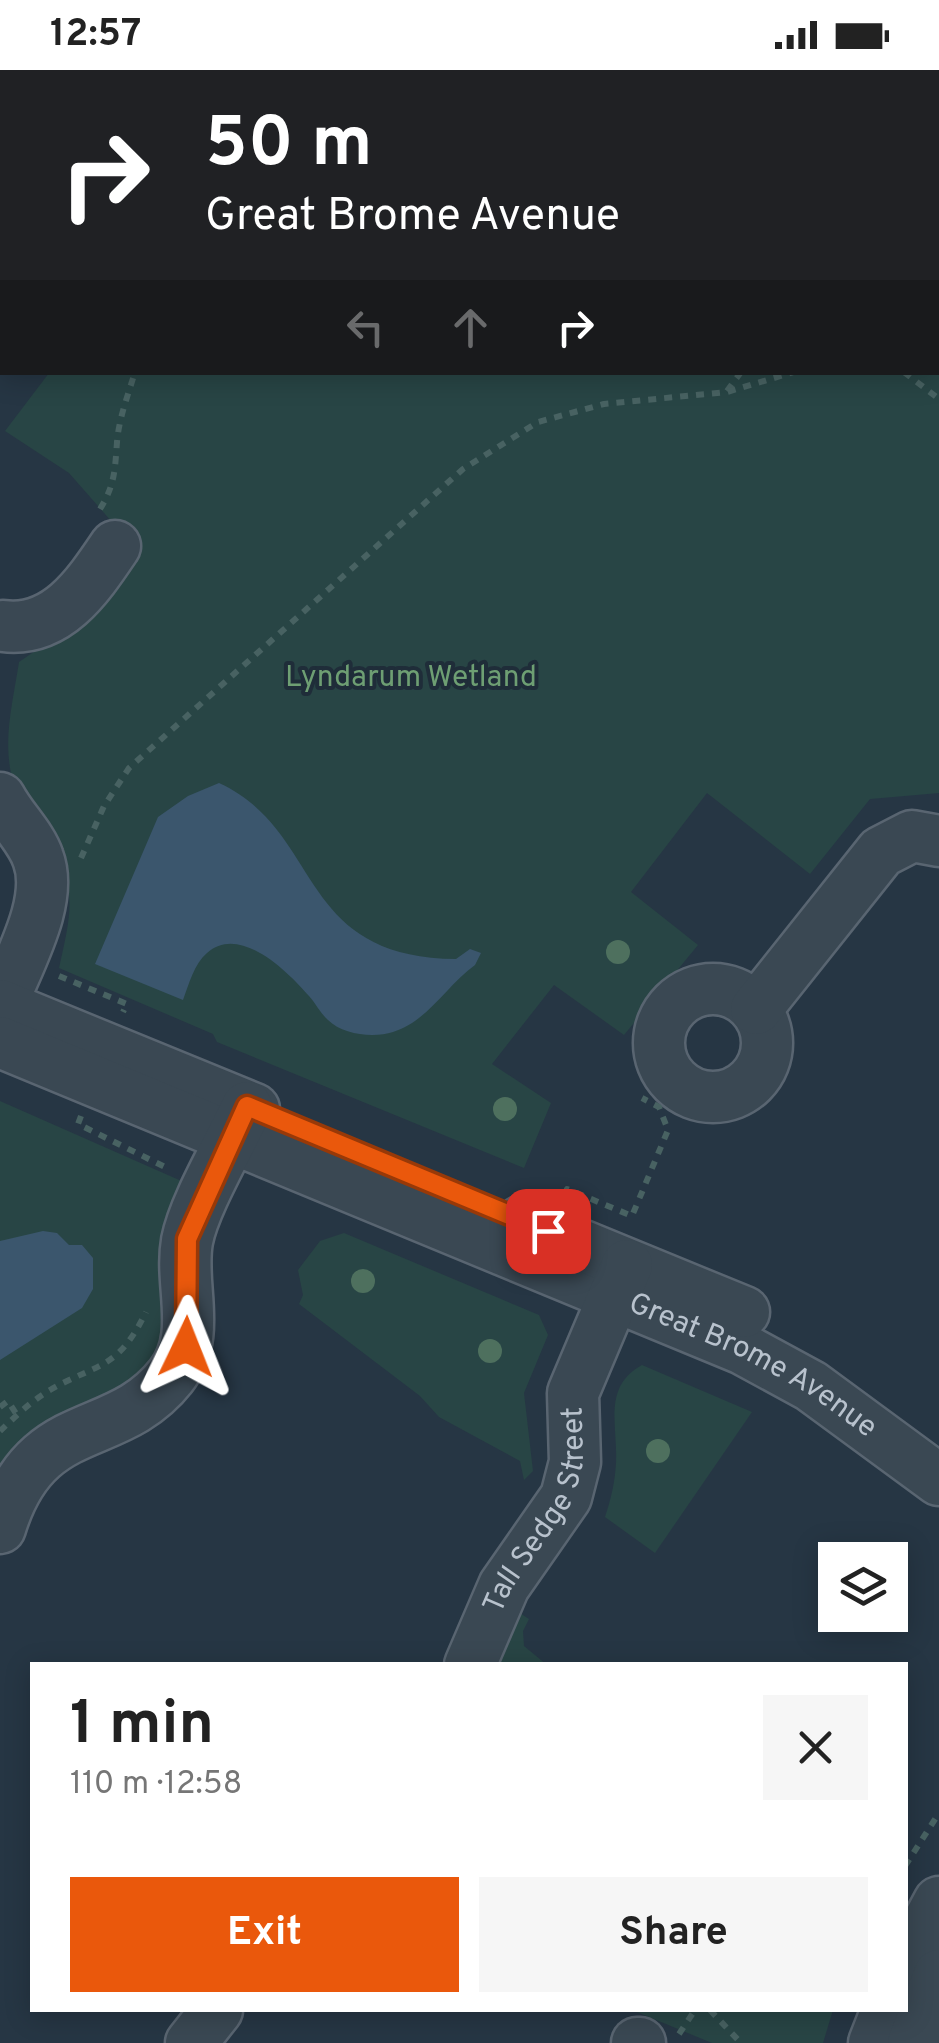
<!DOCTYPE html>
<html lang="en">
<head>
<meta charset="utf-8">
<style>
  body { margin:0; font-family:Overpass,sans-serif; background:#f6f6f6; color:#222; height:100vh; display:flex; flex-direction:column; font-size:38px; white-space:nowrap }
  * { box-sizing:border-box; margin:0 }
  p { font-size:32px; color:#767676 }
  .icon { flex:none; width:55px; height:55px; fill:none; stroke:currentColor; stroke-width:2; stroke-linecap:round; stroke-linejoin:round }
  .map { position:relative; flex:1; overflow:hidden }
  .panel { position:absolute; left:30px; top:1592px; width:878px; height:350px; display:flex; flex-direction:column; background:#fff; border-radius:0px; box-shadow:0 5px 25px #0003 }
  .panel>* { flex:none }
  .guide { position:absolute; left:0px; top:0px; width:940px; height:305px; box-shadow:0 5px 25px #0003; background:#202124; color:#fff; overflow:hidden }
  .tools { position:absolute; left:818px; top:1472px; display:grid; gap:20px }
  .tools a { display:grid; place-items:center; width:90px; height:90px; border-radius:0px; background:#fff; box-shadow:0 5px 25px #0003; font-size:50px }
  .pin { position:absolute; display:grid; place-items:center; width:85px; height:85px; color:#fff; margin:-42px; border-radius:20px; box-shadow:0 5px 15px #0006 }
  .me { position:absolute; width:110px; margin:-55px; rotate:2deg; stroke-linejoin:round; filter:drop-shadow(0 0 8px #0008) }
  .turn { display:flex; align-items:center; gap:35px; height:210px; padding:0 40px; font-size:45px }
  .turn .icon { width:130px; height:130px; stroke-width:2.5 }
  .turn b { display:block; font-size:70px; line-height:85px }
  .lanes { display:flex; align-items:center; height:95px; padding:0 40px; background:#0003; justify-content:center; gap:50px; direction:ltr }
  .lanes .off { opacity:.35 }
  .round { display:grid; place-items:center; flex:none; width:105px; height:105px; border-radius:0px; background:#f6f6f6 }
  .head { display:flex; align-items:center; justify-content:space-between; height:170px; padding:0 40px }
  h1 { font-size:60px; font-weight:700; line-height:75px }
  .button { display:flex; gap:20px; margin-top:auto; padding:20px 40px }
  .button a { flex:1; height:115px; border-radius:0px; background:#ea580c; color:#fff; font-size:40px; font-weight:700; line-height:115px; text-align:center }
  .button a+a { background:#f6f6f6; color:#222 }
  .status { display:flex; justify-content:space-between; align-items:center; height:70px; padding:0 50px; background:#fff; direction:ltr }
  .status svg { height:28px; fill:currentColor }
  .map>svg:first-child { display:block }
  .green { fill:#284545 }
  .water { fill:#3b566d }
  .lines { fill:none; stroke-linecap:round; stroke-linejoin:round }
  .minor-casing { stroke:#596571; stroke-width:55 }
  .path { stroke:#486262; stroke-width:6; stroke-dasharray:8 8; stroke-linecap:butt }
  .minor { stroke:#3a4853; stroke-width:50 }
  .tree { fill:#4e705e }
  .route-casing { stroke:#983908; stroke-width:25 }
  .route { stroke:#ea580c; stroke-width:18 }
  .labels { text-anchor:middle; dominant-baseline:central; stroke-width:8; stroke-linejoin:round; paint-order:stroke }
  .park-label { font-size:30px; fill:#6e9f73; stroke:#1f2d39 }
  .street-label { font-size:30px; fill:#b8c2cd; stroke:#1f2d39 }
</style>
</head>
<body>
<div class="status"><b>12:57</b><svg viewBox="0 0 49 12"><path d="M0 12V9h3v3zM5 12V6h3v6zM10 12V3h3v9zM15 12V0h3v12zM26 1h20v11H26zM47 4h2v5h-2z"/></svg></div>
<div class="map">
<svg width="939" height="1973" viewBox="0 0 939 1973">
  <rect width="100%" height="100%" fill="#263644"/>
  <g class="green">
    <path d="M482 0H939V723L870 729 810 804 707 723 631 822 698 875 624 965 554 915 492 994 551 1033 524 1098 217 972 213 964 59 898C73 836 78 816 42 760 32 746 19 730 14 714 1 675 13 632 19 592L54 568 134 477 69 403 5 361 49 303 938 302V2Z"/>
    <path d="M0 1031 186 1113 164 1271 140 1309 47 1354 0 1404Z"/>
    <path d="M344 1163 539 1245 548 1265 524 1323 533 1401 524 1410 520 1391 439 1347 420 1326 299 1234 303 1225 298 1200 320 1171Z"/>
    <path d="M642 1295 752 1342 655 1483 605 1447C611 1429 615 1412 616 1393 618 1356 602 1317 642 1295Z"/>
    <path d="M512 1538 529 1549 523 1561 524 1576 547 1595H489Z"/>
    <path d="M632 1940H833L823 1973H712Z"/>
  </g>
  <g class="water">
    <path d="M219 713C324 761 294 887 456 889L470 879 481 883 475 895C446 916 428 951 393 962 374 968 343 965 328 950 321 944 316 934 309 926 289 903 240 853 207 883 194 894 189 914 183 930L95 894 158 747 188 726Z"/>
    <path d="M43 1161 57 1163 69 1175H82L93 1188V1219L82 1238 0 1290V1171Z"/>
  </g>
  <g class="lines">
    <defs>
      <g id="minor">
        <path d="M445 0 449 2"/>
        <path d="M0 63 2 65"/>
        <path d="M3 556C57 563 88 516 115 476"/>
        <path d="M0 728C11 749 31 767 38 788 55 833 15 897 0 939"/>
        <circle cx="713" cy="973" r="54"/>
        <path d="M0 935 254 1039"/>
        <path d="M756 939 881 782 912 766 939 771"/>
        <path id="s1" d="M0 972 743 1279 811 1316 939 1410"/>
        <path d="M522 1151 744 1242"/>
        <path d="M0 1458C36 1340 115 1377 171 1306 203 1265 179 1216 187 1171 194 1134 231 1073 247 1037"/>
        <path id="s2" d="M470 1595 504 1516 566 1427 575 1392 573 1323 627 1195"/>
        <path d="M905 1895 939 1832"/>
        <path d="M191 1973 217 1940"/>
        <path d="M637 1973H640"/>
        <path d="M874 1973 887 1940"/>
        <path d="M913 1973 939 1905"/>
      </g>
    </defs>
    <use href="#minor" class="minor-casing"/>
    <g class="path">
      <path d="M605 0 606 2"/>
      <path d="M599 2 600 0"/>
      <path d="M938 208 939 207"/>
      <path d="M904 302 939 329"/>
      <path d="M727 321 741 302"/>
      <path d="M100 439C115 415 115 399 117 372 119 348 128 325 135 302"/>
      <path d="M81 788 104 736 129 698 463 399 538 352 604 334 727 322 794 302"/>
      <path d="M59 906 127 934 123 942"/>
      <path d="M81 1046 78 1054 169 1099"/>
      <path d="M565 1125 567 1119 632 1146 668 1060 659 1037 642 1028"/>
      <path d="M0 1337 8 1331 17 1345"/>
      <path d="M0 1361C15 1347 31 1331 50 1320 99 1292 117 1301 146 1242"/>
      <path d="M905 1796 939 1743"/>
      <path d="M710 1940 741 1973"/>
      <path d="M679 1964 695 1940"/>
    </g>
    <use href="#minor" class="minor"/>
  </g>
  <g class="tree">
    <circle cx="618" cy="882" r="12"/>
    <circle cx="505" cy="1039" r="12"/>
    <circle cx="363" cy="1211" r="12"/>
    <circle cx="490" cy="1281" r="12"/>
    <circle cx="658" cy="1381" r="12"/>
  </g>
  <g class="lines">
    <defs>
      <path id="route" d="M186 1277 187 1169 247 1036 548 1161"/>
    </defs>
    <use href="#route" class="route-casing"/>
    <use href="#route" class="route"/>
  </g>
  <g class="labels">
    <g class="park-label">
      <text x="411" y="608">Lyndarum Wetland</text>
    </g>
    <g class="street-label">
      <text stroke="none"><textPath href="#s1" startOffset="820">Great Brome Avenue</textPath></text>
      <text stroke="none"><textPath href="#s2" startOffset="172">Tall Sedge Street</textPath></text>
    </g>
  </g>
</svg>
<div class="tools">
<a><svg class="icon" aria-label="layers" viewBox="0 0 24 24"><path d="M12 4l9 5-9 5-9-5zM3 14l9 5 9-5"/></svg></a>
</div>
<div class="pin" style="left:548px;top:1161px;background:#d93025"><svg class="icon" aria-label="arrive" viewBox="0 0 24 24"><path d="M6 21V4h12l-3 4 3 4H6"/></svg></div>
<svg class="me" style="left:186px;top:1277px" viewBox="-20 -20 40 40"><path d="M0-17L14 15 0 8-14 15z" fill="#ea580c" stroke="#fff" stroke-width="4"/></svg>
<div class="guide">
<div class="turn"><svg class="icon" aria-label="right" viewBox="0 0 24 24"><path d="M7 20v-9h11M14 6l5 5-5 5"/></svg><div><b>50 m</b>Great Brome Avenue</div></div>
<div class="lanes"><svg class="icon off" aria-label="left" viewBox="0 0 24 24"><path d="M17 20v-9H6M10 6l-5 5 5 5"/></svg><svg class="icon off" aria-label="ahead" viewBox="0 0 24 24"><path d="M12 20V5M6 11l6-6 6 6"/></svg><svg class="icon" aria-label="right" viewBox="0 0 24 24"><path d="M7 20v-9h11M14 6l5 5-5 5"/></svg></div>
</div>
<section class="panel">
<div class="head"><div><h1>1 min</h1><p>110 m · 12:58</p></div><a class="round"><svg class="icon" aria-label="close" viewBox="0 0 24 24"><path d="M6 6l12 12M18 6L6 18"/></svg></a></div>
<div class="button"><a>Exit</a><a>Share</a></div>
</section>
</div>
</body>
</html>
